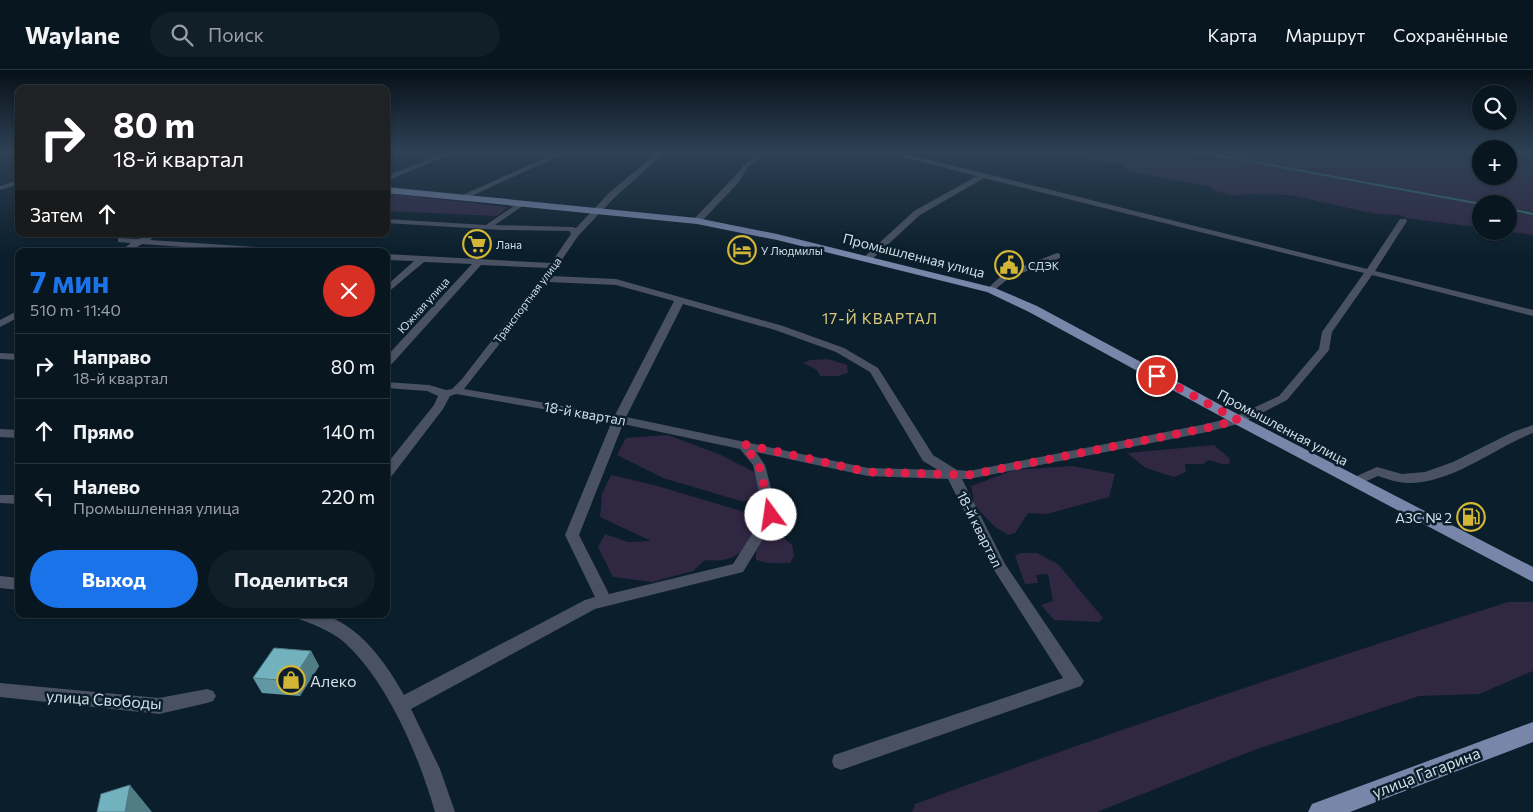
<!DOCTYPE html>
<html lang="ru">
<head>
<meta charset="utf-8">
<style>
  body { margin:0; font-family:Commissioner,sans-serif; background:#111f29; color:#f1f3f6; height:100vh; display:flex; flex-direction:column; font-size:19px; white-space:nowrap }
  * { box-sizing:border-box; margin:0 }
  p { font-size:16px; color:#989fa5 }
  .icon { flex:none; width:28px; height:28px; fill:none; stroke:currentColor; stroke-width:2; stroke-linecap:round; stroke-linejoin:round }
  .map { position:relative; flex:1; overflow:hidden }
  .drawer { position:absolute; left:15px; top:178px; width:375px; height:370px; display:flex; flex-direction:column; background:#081620; border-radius:10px; box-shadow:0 1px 4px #0004,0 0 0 1px #29353e }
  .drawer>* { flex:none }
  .top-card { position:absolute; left:15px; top:15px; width:375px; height:152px; border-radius:10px; box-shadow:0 1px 4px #0004,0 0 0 1px #29353e; background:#202124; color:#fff; overflow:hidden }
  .buttons { position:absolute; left:1472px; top:15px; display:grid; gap:10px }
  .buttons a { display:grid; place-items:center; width:45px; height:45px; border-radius:50%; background:#081620; box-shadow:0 1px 4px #0004,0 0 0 1px #29353e; font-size:25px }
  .pin { position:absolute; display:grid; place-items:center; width:42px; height:42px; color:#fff; margin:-21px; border:2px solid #fff; border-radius:50%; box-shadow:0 1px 5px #0007 }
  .me { position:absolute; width:55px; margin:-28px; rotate:346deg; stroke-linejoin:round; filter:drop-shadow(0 0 4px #0008) }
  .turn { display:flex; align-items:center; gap:18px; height:105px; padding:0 15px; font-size:22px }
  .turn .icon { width:65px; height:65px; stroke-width:2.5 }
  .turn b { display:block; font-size:35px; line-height:42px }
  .then { display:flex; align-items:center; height:48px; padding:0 15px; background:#0003; gap:10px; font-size:19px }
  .round { display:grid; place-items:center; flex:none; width:52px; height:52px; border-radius:26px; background:#111f29 }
  .overview { display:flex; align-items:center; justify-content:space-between; height:85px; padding:0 15px }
  h1 { font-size:30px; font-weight:700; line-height:38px; color:#1a73e8 }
  .button { display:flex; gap:10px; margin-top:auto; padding:10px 15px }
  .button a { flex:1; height:58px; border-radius:30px; background:#1a73e8; color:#fff; font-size:20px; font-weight:700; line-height:58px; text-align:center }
  .button a+a { background:#111f29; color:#f1f3f6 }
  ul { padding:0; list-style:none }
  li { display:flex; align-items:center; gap:15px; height:65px; padding:0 15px; border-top:1px solid #29353e }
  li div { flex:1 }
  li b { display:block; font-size:19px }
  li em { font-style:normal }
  header { display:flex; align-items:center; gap:30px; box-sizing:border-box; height:70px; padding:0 25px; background:#081620; border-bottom:1px solid #29353e }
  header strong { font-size:24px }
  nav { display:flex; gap:28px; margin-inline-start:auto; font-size:18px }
  .search { width:350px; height:45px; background:#111f29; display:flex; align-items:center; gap:12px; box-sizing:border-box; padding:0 18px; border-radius:28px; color:#989fa5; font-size:19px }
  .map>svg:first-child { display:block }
  .green { fill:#302743 }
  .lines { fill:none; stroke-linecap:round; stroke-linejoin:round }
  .stream { stroke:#36756c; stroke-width:2 }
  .minor { fill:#4a5162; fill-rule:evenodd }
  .major { fill:#7886aa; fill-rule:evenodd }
  .wall { fill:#6298a3 }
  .shaded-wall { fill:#507c85 }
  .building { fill:#72b1be; stroke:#507c85 }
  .route { stroke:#e11d48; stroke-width:9; stroke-dasharray:0 16.2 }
  .labels { text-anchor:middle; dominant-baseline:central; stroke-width:5; stroke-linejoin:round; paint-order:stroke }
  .far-poi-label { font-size:11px; fill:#d3dfe8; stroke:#0b1e2b; text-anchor:start }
  .far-street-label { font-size:11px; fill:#d3dfe8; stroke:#0b1e2b }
  .street-label { font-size:14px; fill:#d3dfe8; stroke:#0b1e2b }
  .poi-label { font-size:14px; fill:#d3dfe8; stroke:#0b1e2b; text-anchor:end }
  .neighbourhood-label { font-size:15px; letter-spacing:1px; fill:#dcc97b; stroke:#0b1e2b }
  .near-poi-label { font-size:16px; fill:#d3dfe8; stroke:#0b1e2b; text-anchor:start }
  .near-street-label { font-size:16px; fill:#d3dfe8; stroke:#0b1e2b }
</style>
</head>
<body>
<header>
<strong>Waylane</strong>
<div class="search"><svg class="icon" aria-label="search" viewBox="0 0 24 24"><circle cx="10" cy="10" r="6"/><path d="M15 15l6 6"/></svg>Поиск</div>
<nav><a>Карта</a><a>Маршрут</a><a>Сохранённые</a></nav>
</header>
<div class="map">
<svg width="1533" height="742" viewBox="0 0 1533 742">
  <rect width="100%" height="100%" fill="#0b1e2b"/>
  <g class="green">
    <path d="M1013 81H1481V106H1509V81H1533V165L1503 161H1509V134H1481V158L1407 148 1399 145 1376 144 1290 125 1248 124C1237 128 1221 123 1211 119L1212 117 1131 102 1124 97 1126 95Z"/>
    <path d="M386 123 508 137 497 146 386 141Z"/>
    <path d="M828 289 847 295 848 303 838 306H820L817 300 803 293 810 290Z"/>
    <path d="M668 365 721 385 754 402 760 422 744 432 663 408 617 385 626 368Z"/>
    <path d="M1214 375 1230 389 1229 394H1222L1209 390 1203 394H1185L1186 402 1174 407 1146 398 1127 383Z"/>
    <path d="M1072 396 1115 404 1109 427 1047 444 1028 443 1015 463 1008 465 994 456 975 436 971 416 1014 400Z"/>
    <path d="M611 405 654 415 758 446C749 477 740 494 705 490L693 501 652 512 613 507 598 477 605 464 628 472 651 471 600 447 602 424Z"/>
    <path d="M779 464 792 475 794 486 790 493H769L756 490V482L766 465Z"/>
    <path d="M1020 483H1037L1058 494 1103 548 1099 552 1054 550 1041 535 1053 531 1048 504 1036 505 1038 513 1025 514 1015 486Z"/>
    <path d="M1508 532H1533V601L1479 624 1419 626 1254 680 1097 742H912L915 734C1111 662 1309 595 1508 532Z"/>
  </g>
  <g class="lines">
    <g class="stream">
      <path d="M1195 81 1481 134"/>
      <path d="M1509 139 1533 144"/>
    </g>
    <g class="minor">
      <path d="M450 81H459L386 111V106Z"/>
      <path d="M561 81H569L465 129 458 127Z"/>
      <path d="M659 81H665L659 88 615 127 578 166 551 206 616 209 783 256 844 278 878 298 933 385 957 400 969 401 1206 354 1234 347 1279 326 1319 279 1322 262 1364 203 984 108 920 145 870 191H864V187L914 141 977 106 878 81H890L939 92 1367 199 1400 149H1406L1407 151 1375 201 1533 240V246L1372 205 1332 262 1329 280 1287 330 1242 353 1207 362 969 409H962L1005 494 1084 611 1081 616 841 700 834 697 832 691 834 685 1063 608 994 500 948 409 868 406 756 382 765 395 778 445 743 502 595 539 411 639 440 699 455 742H435C419 686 388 612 344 572 331 561 313 554 296 548L294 544C302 543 313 542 321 544 359 554 386 593 404 625L585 530 595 527 565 465 612 351 456 324 450 326 443 339 391 407 386 408V395L434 335 438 326 427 321 386 318V312L429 315 446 320 452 319 462 309 548 198 481 195 390 296 386 297V287L472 194 424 192 386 224V216L414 191 386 190V184L551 193 571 164 569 161 502 160 386 153V149L486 155 521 131H524V135L495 155 572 157 576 158 609 123ZM548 212 616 215 674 231 615 345 464 319ZM683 234 775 260 836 282 870 302 923 391 938 400 868 398 626 347ZM623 354 740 379 753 395 764 445 733 494 609 524 579 465Z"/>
      <path d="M764 81H771L748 97 739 112 700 153H694V149L733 108 744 95Z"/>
      <path d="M19 110V114L0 120V116Z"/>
      <path d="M148 164H158L150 170 270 178 274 181H238L142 174 130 181H120L131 173 118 172V168L139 169Z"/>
      <path d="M1057 183 1060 184V188L1009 208 991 223 986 220 1003 204Z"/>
      <path d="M19 240V247L0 257V250Z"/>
      <path d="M0 283 19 284V290L0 289Z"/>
      <path d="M1533 355V363C1492 379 1453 413 1408 413 1398 413 1387 409 1378 406L1355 416 1348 412 1350 409 1377 397 1402 404 1425 402 1453 392 1513 362Z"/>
      <path d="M0 359 19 360V368L0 367Z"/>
      <path d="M0 425H19V434L0 433Z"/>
      <path d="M0 506 19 508V520L0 518Z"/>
      <path d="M0 613 159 628 207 619 213 621 216 626 213 631 207 633 159 644 0 627Z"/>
    </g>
    <g class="major">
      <path d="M386 117 697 148 777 164 995 218 1037 236 1243 347 1533 497V512L1233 353 1029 242 987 222 777 170 697 154 386 123Z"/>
      <path d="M1533 652V672L1350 742H1308L1312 734Z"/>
    </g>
  </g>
  <path class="wall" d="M311 581 319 596 300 626 262 623 253 608Z"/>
  <g class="shaded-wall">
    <path d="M311 581 319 596 300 626 292 611Z"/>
    <path d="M130 715 152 742H125Z"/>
  </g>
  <g class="building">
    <path d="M274 578 311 581 292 611 253 608Z"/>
    <path d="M130 715 125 742H97L101 724Z"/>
  </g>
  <linearGradient id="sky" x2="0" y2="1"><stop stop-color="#061018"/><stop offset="0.44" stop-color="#2e4155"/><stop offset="1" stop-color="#2e4155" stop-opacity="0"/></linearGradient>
  <rect width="1533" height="185" fill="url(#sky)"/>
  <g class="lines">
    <path class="route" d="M771 445 759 395 743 374 868 402 969 405 1207 358 1238 350 1157 306"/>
  </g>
  <defs>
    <symbol id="supermarket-ring" viewBox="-11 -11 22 22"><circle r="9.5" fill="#0b1e2b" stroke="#d3b635" stroke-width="1.5"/><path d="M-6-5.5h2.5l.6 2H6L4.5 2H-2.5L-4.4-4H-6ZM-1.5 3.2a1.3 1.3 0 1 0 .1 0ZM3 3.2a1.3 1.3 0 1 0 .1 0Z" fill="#d3b635"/></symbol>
    <symbol id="hotel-ring" viewBox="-11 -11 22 22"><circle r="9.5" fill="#0b1e2b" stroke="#d3b635" stroke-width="1.5"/><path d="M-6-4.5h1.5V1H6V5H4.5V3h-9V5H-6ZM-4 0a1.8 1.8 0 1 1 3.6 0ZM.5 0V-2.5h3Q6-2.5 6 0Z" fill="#d3b635"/></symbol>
    <symbol id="civic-ring" viewBox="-11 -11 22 22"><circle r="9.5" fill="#0b1e2b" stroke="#d3b635" stroke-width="1.5"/><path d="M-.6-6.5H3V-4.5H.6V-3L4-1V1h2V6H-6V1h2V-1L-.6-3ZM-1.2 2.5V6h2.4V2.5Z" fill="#d3b635"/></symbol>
    <symbol id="fuel-ring" viewBox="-11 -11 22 22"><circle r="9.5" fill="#0b1e2b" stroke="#d3b635" stroke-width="1.5"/><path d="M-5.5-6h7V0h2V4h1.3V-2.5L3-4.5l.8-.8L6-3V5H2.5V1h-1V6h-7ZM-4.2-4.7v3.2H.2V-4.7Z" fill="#d3b635"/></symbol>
    <symbol id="shop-ring" viewBox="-11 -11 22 22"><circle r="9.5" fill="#0b1e2b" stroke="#d3b635" stroke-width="1.5"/><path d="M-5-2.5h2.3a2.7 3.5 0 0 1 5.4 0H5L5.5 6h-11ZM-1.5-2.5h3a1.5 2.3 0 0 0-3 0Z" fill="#d3b635"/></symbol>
  </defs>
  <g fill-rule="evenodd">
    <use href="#supermarket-ring" x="461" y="158" width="32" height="32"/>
    <use href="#hotel-ring" x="726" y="164" width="32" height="32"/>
    <use href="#civic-ring" x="993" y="179" width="32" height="32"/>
    <use href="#fuel-ring" x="1455" y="431" width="32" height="32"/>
    <use href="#shop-ring" x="275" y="594" width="32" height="32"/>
  </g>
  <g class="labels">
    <g class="far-poi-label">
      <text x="496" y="174">Лана</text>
      <text x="761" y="180">У Людмилы</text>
      <text x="1028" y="195">СДЭК</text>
    </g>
    <g class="far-street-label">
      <text transform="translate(527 230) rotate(-53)">Транспортная улица</text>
      <text transform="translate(423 235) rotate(-48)">Южная улица</text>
    </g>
    <g class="street-label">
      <text transform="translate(914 185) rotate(14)">Промышленная улица</text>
      <text transform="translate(585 343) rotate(10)">18-й квартал</text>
      <text transform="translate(1283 357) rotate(28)">Промышленная улица</text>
      <text transform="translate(980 459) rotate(63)">18-й квартал</text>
    </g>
    <g class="poi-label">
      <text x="1452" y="447">АЗС № 2</text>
    </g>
    <g class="neighbourhood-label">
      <text x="880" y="248">17-Й КВАРТАЛ</text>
    </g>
    <g class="near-poi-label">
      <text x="310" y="610">Алеко</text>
    </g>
    <g class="near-street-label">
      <text transform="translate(104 629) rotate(4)">улица Свободы</text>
      <text transform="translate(1426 702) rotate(-21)">улица Гагарина</text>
    </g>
  </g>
</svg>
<div class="buttons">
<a><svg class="icon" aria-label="search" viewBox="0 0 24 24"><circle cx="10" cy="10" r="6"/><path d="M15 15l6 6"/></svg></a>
<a>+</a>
<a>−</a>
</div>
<div class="pin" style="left:1157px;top:306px;background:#d93025"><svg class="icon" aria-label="arrive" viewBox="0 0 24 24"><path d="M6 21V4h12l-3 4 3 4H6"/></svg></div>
<svg class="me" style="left:771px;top:445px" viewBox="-20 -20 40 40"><circle r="19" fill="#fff"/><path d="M0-13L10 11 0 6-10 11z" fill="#e11d48"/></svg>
<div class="top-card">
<div class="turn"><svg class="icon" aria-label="right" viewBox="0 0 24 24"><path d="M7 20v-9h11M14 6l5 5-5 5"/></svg><div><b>80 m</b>18-й квартал</div></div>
<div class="then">Затем<svg class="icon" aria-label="ahead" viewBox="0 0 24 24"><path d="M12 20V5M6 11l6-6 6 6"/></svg></div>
</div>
<section class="drawer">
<div class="overview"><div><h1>7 мин</h1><p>510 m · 11:40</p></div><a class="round" style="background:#d93025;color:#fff"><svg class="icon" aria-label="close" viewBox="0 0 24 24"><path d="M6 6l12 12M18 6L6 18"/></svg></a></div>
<ul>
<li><svg class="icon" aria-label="right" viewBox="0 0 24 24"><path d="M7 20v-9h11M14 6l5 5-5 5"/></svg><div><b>Направо</b><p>18-й квартал</p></div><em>80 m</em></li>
<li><svg class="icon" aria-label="ahead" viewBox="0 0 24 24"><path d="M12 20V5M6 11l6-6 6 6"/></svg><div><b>Прямо</b></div><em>140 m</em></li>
<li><svg class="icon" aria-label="left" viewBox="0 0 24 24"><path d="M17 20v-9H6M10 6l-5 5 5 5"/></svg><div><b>Налево</b><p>Промышленная улица</p></div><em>220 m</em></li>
</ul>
<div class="button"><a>Выход</a><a>Поделиться</a></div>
</section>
</div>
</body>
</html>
